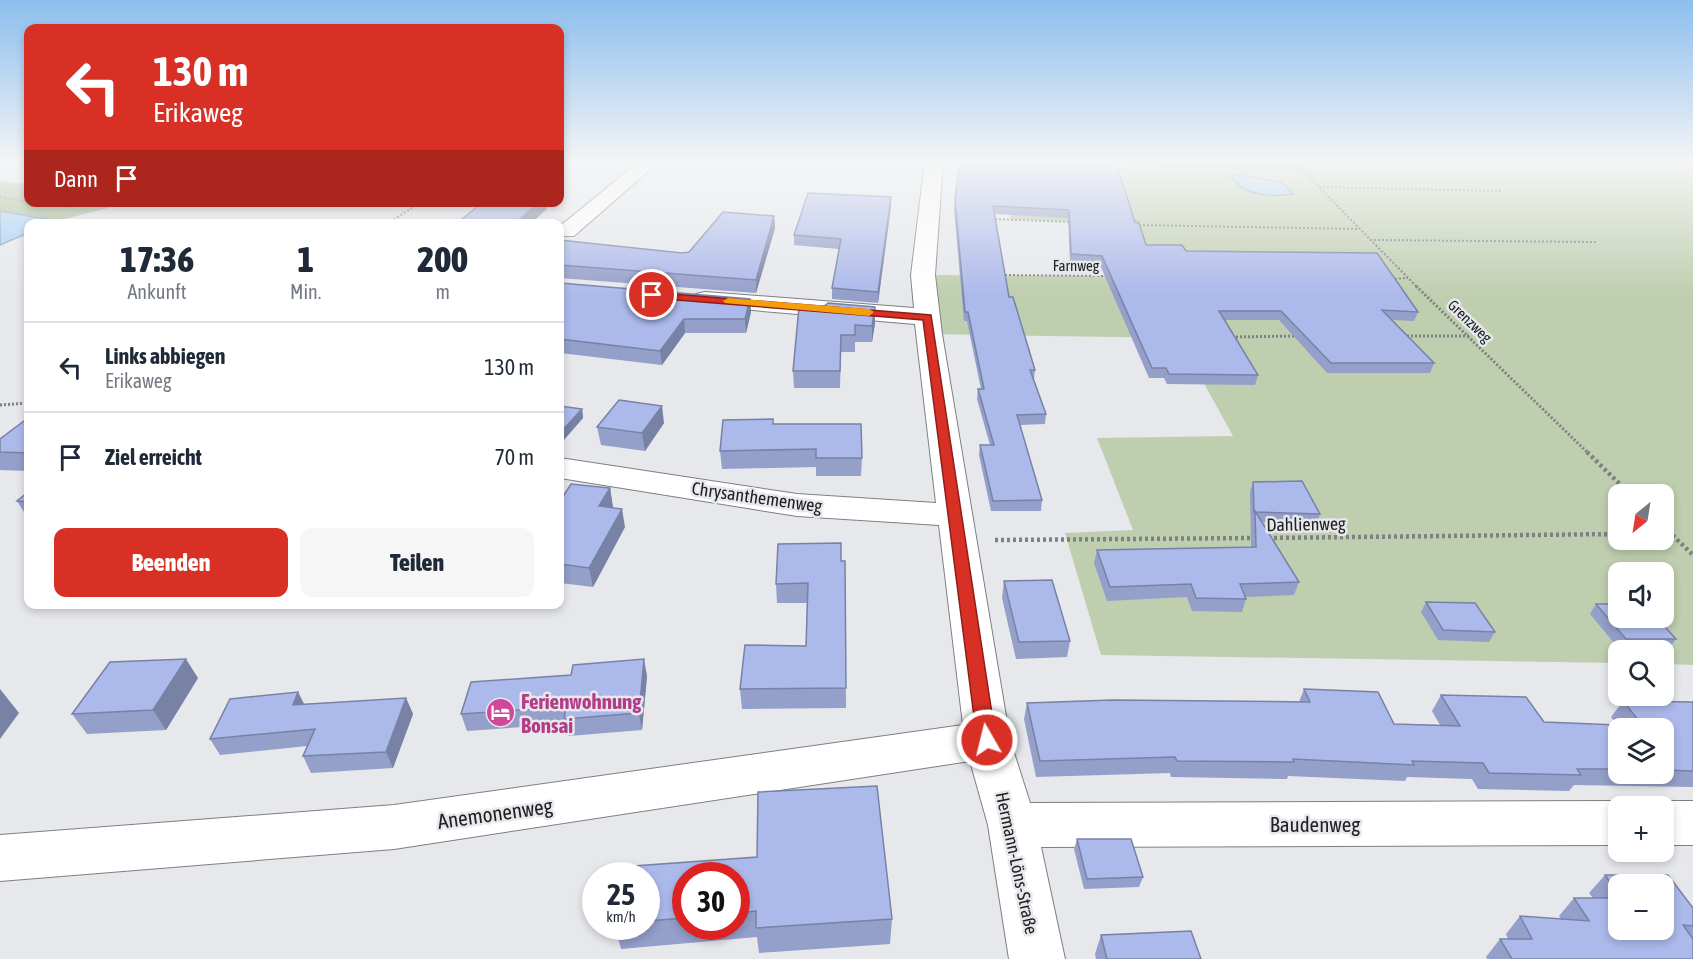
<!DOCTYPE html>
<html lang="de">
<head>
<meta charset="utf-8">
<style>
  body { margin:0; font-family:"Asap Condensed",sans-serif; background:#f6f6f7; color:#1f2937; height:100vh; display:flex; flex-direction:column; font-size:22px; white-space:nowrap }
  * { box-sizing:border-box; margin:0 }
  p { font-size:20px; color:#747a83 }
  .icon { flex:none; width:33px; height:33px; fill:none; stroke:currentColor; stroke-width:2; stroke-linecap:round; stroke-linejoin:round }
  .map { position:relative; flex:1; overflow:hidden }
  .drawer { position:absolute; left:24px; top:219px; width:540px; height:390px; display:flex; flex-direction:column; background:#fff; border-radius:12px; box-shadow:0 3px 9px #0003 }
  .drawer>* { flex:none }
  .banner { position:absolute; left:24px; top:24px; width:540px; height:183px; border-radius:12px; box-shadow:0 3px 9px #0003; background:#d93025; color:#fff; overflow:hidden }
  .needle { width:39px; rotate:210deg }
  .controls { position:absolute; left:1608px; top:484px; display:grid; gap:12px }
  .controls a { display:grid; place-items:center; width:66px; height:66px; border-radius:12px; background:#fff; box-shadow:0 3px 9px #0003; font-size:30px }
  .speed { position:absolute; left:582px; top:862px; display:flex; gap:12px; font-size:30px; font-weight:700; text-align:center }
  .speed>* { display:grid; place-content:center; width:78px; height:78px; border-radius:50%; background:#fff; box-shadow:0 3px 9px #0003; line-height:1 }
  .speed small { font-size:15px; font-weight:400 }
  .speed .limit { border:9px solid #d22; background:#fff; color:#111 }
  .pin { position:absolute; display:grid; place-items:center; width:51px; height:51px; color:#fff; margin:-26px; border:3px solid #fff; border-radius:50%; box-shadow:0 2px 6px #0007 }
  .me { position:absolute; width:66px; margin:-33px; rotate:352deg; stroke-linejoin:round; filter:drop-shadow(0 0 4px #0008) }
  .turn { display:flex; align-items:center; gap:21px; height:126px; padding:0 30px; font-size:27px }
  .turn .icon { width:78px; height:78px; stroke-width:2.5 }
  .turn b { display:block; font-size:42px; line-height:51px }
  .then { display:flex; align-items:center; height:57px; padding:0 30px; background:#0003; gap:12px; font-size:22px }
  .eta { display:flex; justify-content:space-evenly; align-items:center; height:102px; text-align:center }
  .eta b { font-size:36px; font-weight:800; line-height:42px }
  .button { display:flex; gap:12px; margin-top:auto; padding:12px 30px }
  .button a { flex:1; height:69px; border-radius:12px; background:#d93025; color:#fff; font-size:24px; font-weight:800; line-height:69px; text-align:center }
  .button a+a { background:#f6f6f7; color:#1f2937 }
  ul { padding:0; list-style:none }
  li { display:flex; align-items:center; gap:18px; height:90px; padding:0 30px; border-top:2px solid #e0e1e3 }
  li div { flex:1 }
  li b { display:block; font-size:22px }
  li em { font-style:normal }
  .map>svg:first-child { display:block }
  .green { fill:#bfceae; fill-rule:evenodd }
  .forest { fill:#a0b685 }
  .water { fill:#a3cef6; stroke:#7c9ab6; stroke-width:1.5 }
  .lines { fill:none; stroke-linecap:round; stroke-linejoin:round }
  .minor-casing { stroke:#7e7f83; stroke-width:2 }
  .path-far2 { stroke:#7e8082; stroke-width:2; stroke-dasharray:2 2; stroke-linecap:butt }
  .path-far1 { stroke:#7e8082; stroke-width:3; stroke-dasharray:2 2; stroke-linecap:butt }
  .path { stroke:#7e8082; stroke-width:4.5; stroke-dasharray:3 3; stroke-linecap:butt }
  .minor { fill:#fff; fill-rule:evenodd }
  .wall { fill:#949fca; fill-rule:evenodd }
  .shaded-wall { fill:#7882a4 }
  .building { fill:#acb9eb; stroke:#7882a4; stroke-width:1.5 }
  .route { fill:#d93025; stroke:#8d1f18; stroke-width:1.5 }
  .slow { fill:#f59e0b }
  .labels { text-anchor:middle; dominant-baseline:central; stroke-width:5; stroke-linejoin:round; paint-order:stroke }
  .far-street-label { font-size:15px; fill:#202122; stroke:#e6e8ec }
  .street-label { font-size:18px; fill:#202122; stroke:#e6e8ec }
  .near-hotel-label { font-size:21px; font-weight:bold; fill:#b23c85; stroke:#e6e8ec; text-anchor:start }
  .near-street-label { font-size:21px; fill:#202122; stroke:#e6e8ec }
</style>
</head>
<body>
<div class="map">
<svg width="1693" height="959" viewBox="0 0 1693 959">
  <rect width="100%" height="100%" fill="#e6e8ec"/>
  <path class="green" d="M1016 161H1693V665L1664 664V651H1618V663L1101 655 1065 533 1133 530 1097 438 1233 436 1179 338 929 334 923 275 1158 276 1139 225 1010 219ZM1618 495H1664V540H1618ZM1618 573H1664V618H1618Z"/>
  <path class="forest" d="M0 181 28 184V202L127 203 57 221 0 211Z"/>
  <g class="water">
    <path d="M1230 175H1240L1283 183 1293 194C1279 197 1257 195 1244 189 1239 186 1234 180 1230 175Z"/>
    <path d="M0 211 57 221 50 223 28 224V233L0 245Z"/>
  </g>
  <g class="lines">
    <defs>
      <g id="minor">
        <path d="M640 161H660L574 236H560V226Z"/>
        <path d="M925 161H943L935 275 942 334 1010 740 1030 803 1618 801 1634 807H1618V845L1041 847 1065 959H1009L988 825 970 761 394 849 0 881V835L394 805 963 725 939 525 797 516 560 478V458L797 494 936 503 915 324 705 306 696 304 693 299 696 294 705 292 914 308 911 275Z"/>
        <path d="M1066 161H1128L1129 163 1126 167 1120 169 1075 166 1069 165Z"/>
        <path d="M1664 801H1693V845H1664V807H1648Z"/>
      </g>
    </defs>
    <use href="#minor" class="minor-casing"/>
    <g class="path-far2">
      <path d="M1296 161 1301 169 1418 288"/>
      <path d="M1143 164 1300 169"/>
      <path d="M1319 187 1501 191"/>
      <path d="M0 197 28 202"/>
      <path d="M31 202 70 207 109 202"/>
      <path d="M991 219 1071 222"/>
      <path d="M387 224 421 202"/>
      <path d="M1135 225 1359 229"/>
      <path d="M1370 240 1598 242"/>
      <path d="M1001 275 1110 276"/>
      <path d="M1391 279 1408 278"/>
    </g>
    <g class="path-far1">
      <path d="M1416 286 1588 453"/>
      <path d="M1403 336H1469"/>
      <path d="M1232 337 1296 336"/>
      <path d="M0 405 28 403"/>
    </g>
    <g class="path">
      <path d="M1587 452 1631 495"/>
      <path d="M1664 527 1693 555"/>
      <path d="M1268 538 1618 534"/>
      <path d="M995 540 1255 538"/>
    </g>
    <use href="#minor" class="minor"/>
  </g>
  <g class="wall">
    <path d="M959 166 1135 222 1146 245 1186 251 1418 312 1414 321 1392 320 1434 363 1430 373H1327L1279 320H1225L1258 375 1255 385 1167 384 1164 378H1149L1100 265 1070 263 1068 218 994 214 1009 297 1035 370 1034 379 1046 414 1045 424 1020 425 1042 500 1041 511H991L979 455 980 445H990L977 399 978 389H981L967 321H964L954 209Z"/>
    <path d="M891 197V206L878 303 832 299V288L839 249 794 245V235Z"/>
    <path d="M774 216 775 228 756 293 560 278V240L682 253 689 252Z"/>
    <path d="M560 283 750 299 751 312 746 333H685L662 365 560 353Z"/>
    <path d="M823 307 875 323 872 342H855V352H841L840 388H794L793 371Z"/>
    <path d="M560 406 582 409 583 418 562 442H560Z"/>
    <path d="M28 418V471L0 470V439Z"/>
    <path d="M664 423 645 451 601 445 597 427Z"/>
    <path d="M773 424 862 458 861 476H816V467L722 469 720 451Z"/>
    <path d="M1253 482 1320 514 1317 524 1262 522 1299 582 1294 595 1245 597 1246 599 1242 612 1192 611 1187 597 1107 601 1094 563 1097 550 1251 547 1250 492Z"/>
    <path d="M610 488 613 508 625 527 593 587 560 583V501Z"/>
    <path d="M28 492V518L17 501Z"/>
    <path d="M841 561H845L846 708 742 709 740 689 806 646 807 603H777L776 584Z"/>
    <path d="M1004 581 1070 641 1067 657 1016 659 1002 598Z"/>
    <path d="M1426 602 1495 632 1489 642 1438 640 1421 612Z"/>
    <path d="M1596 604 1676 639 1669 649H1619L1590 614Z"/>
    <path d="M647 676 642 730 569 736 565 724 467 731 461 714Z"/>
    <path d="M198 678 166 730 87 734 72 714Z"/>
    <path d="M1304 689 1394 724 1440 725 1432 711 1441 695 1544 722 1617 725 1611 717 1623 701 1693 702V787L1574 785 1569 791 1478 789 1472 779 1407 777 1405 781 1288 776 1287 779 1171 777 1170 773 1036 777 1024 719 1027 703 1299 702ZM1618 729H1664V774H1618Z"/>
    <path d="M298 692 304 704 406 698 413 714 393 768 311 773 303 756 307 746 220 755 210 739Z"/>
    <path d="M1077 839 1143 877 1139 887 1084 889 1074 849Z"/>
    <path d="M757 857 892 919 890 944 759 953 757 937 621 949 615 927H646V876ZM686 876H736V927H686Z"/>
    <path d="M1605 875 1693 908V959H1487L1486 957 1500 939H1508L1506 934 1520 916 1561 919 1559 916 1574 898H1593L1589 893ZM1618 885 1664 930H1618Z"/>
    <path d="M1101 935 1201 959H1096L1095 954Z"/>
  </g>
  <g class="shaded-wall">
    <path d="M891 197V206L878 303V292Z"/>
    <path d="M539 202H546L547 209 530 224H514Z"/>
    <path d="M774 216 775 228 756 293V280Z"/>
    <path d="M750 299 751 312 746 333 745 319Z"/>
    <path d="M875 307V323L872 342V326Z"/>
    <path d="M684 319 685 333 662 365 660 351Z"/>
    <path d="M662 406 664 423 645 451 642 433Z"/>
    <path d="M582 409 583 418 562 442 560 433Z"/>
    <path d="M610 488 613 507 603 525 599 506Z"/>
    <path d="M622 509 625 527 593 587 589 568Z"/>
    <path d="M186 659 198 678 166 730 153 710Z"/>
    <path d="M644 659 647 676 642 730 639 713Z"/>
    <path d="M0 689 19 713 0 739Z"/>
    <path d="M298 692 306 708 293 705Z"/>
    <path d="M406 698 413 714 393 768 386 752Z"/>
  </g>
  <g class="building">
    <path d="M988 161H1086L1116 163 1135 222 1139 223 1146 245H1182L1186 251 1377 253 1418 312 1382 310 1434 363H1331L1281 311H1219L1258 375 1169 374 1166 368H1152L1102 256 1071 254 1069 210 993 206 1009 297H1013L1035 370H1030L1046 414 1017 415 1042 500 993 501 980 445H994L978 389H984L968 312H965L955 201 959 166 987 167Z"/>
    <path d="M808 193 891 197 878 292 832 288 841 239 794 235Z"/>
    <path d="M483 202H539L514 224H456Z"/>
    <path d="M723 212 774 216 756 280 560 265V240L682 253 689 252Z"/>
    <path d="M560 283 750 299 745 319H684L660 351 560 339V315L561 314 560 313Z"/>
    <path d="M828 303 875 307 872 326 855 325V335H841L840 371H793L799 307H823Z"/>
    <path d="M619 400 662 406 642 433 597 427Z"/>
    <path d="M560 406 582 409 560 433Z"/>
    <path d="M28 418V453L0 452V439Z"/>
    <path d="M773 419V424H861L862 458H816V449L720 451 723 420Z"/>
    <path d="M1302 481 1320 514 1256 512 1255 511V512H1254L1253 482Z"/>
    <path d="M571 484 610 488 599 506 622 509 589 568 560 564V522L561 520H560V501Z"/>
    <path d="M28 492V502L17 501Z"/>
    <path d="M1255 511 1299 582 1240 584 1246 599 1196 598 1191 584 1110 587 1097 550 1256 547Z"/>
    <path d="M841 543V561H845L846 688 740 689 745 645 806 646 808 583 776 584 778 544Z"/>
    <path d="M1052 580 1070 641 1019 642 1004 581Z"/>
    <path d="M1426 602 1475 603 1495 632 1443 630Z"/>
    <path d="M1596 604H1618V618H1657L1676 639H1626Z"/>
    <path d="M186 659 153 710 72 714 110 662Z"/>
    <path d="M644 659 639 713 564 719 566 707 461 714 471 682 571 675 573 665Z"/>
    <path d="M1304 689 1378 692 1394 724 1460 726 1441 695 1526 697 1544 722 1643 726 1623 701 1693 702V771L1664 770V729H1618V769H1577L1581 775 1489 773 1483 763 1412 761 1414 765 1293 759 1294 762 1177 761 1175 757 1040 761 1027 703 1113 700 1310 702Z"/>
    <path d="M298 692 293 705 406 698 386 752 303 756 315 729 210 739 230 699Z"/>
    <path d="M877 786 892 919 756 928V911L736 913V876H686V918L646 921V876H619L620 867 757 857 758 792Z"/>
    <path d="M1077 839H1131L1143 877 1087 879Z"/>
    <path d="M1605 875H1668L1693 908V926L1683 925 1693 939V959H1512L1500 939H1532L1520 916 1589 921 1574 898H1618V930H1664V885H1618V894Z"/>
    <path d="M1191 931 1201 959H1107L1101 935Z"/>
  </g>
  <linearGradient id="sky" x2="0" y2="1"><stop stop-color="#8cbeee"/><stop offset="0.55" stop-color="#f4f5f6"/><stop offset="1" stop-color="#f4f5f6" stop-opacity="0"/></linearGradient>
  <rect width="1693" height="295" fill="url(#sky)"/>
  <path class="route" d="M648 292 931 315 996 740 993 746 987 748 980 746 977 740 923 320 652 298 648 297Z"/>
  <path class="slow" d="M728 298 869 309 874 312 869 316 725 303 723 301Z"/>
  <defs>
    <symbol id="hotel-disc" viewBox="-11 -11 22 22"><circle r="9.5" fill="#d1479c" stroke="#e6e8ec"/><path d="M-6-4.5h1.5V1H6V5H4.5V3h-9V5H-6ZM-4 0a1.8 1.8 0 1 1 3.6 0ZM.5 0V-2.5h3Q6-2.5 6 0Z" fill="#fff"/></symbol>
  </defs>
  <g fill-rule="evenodd">
    <use href="#hotel-disc" x="484" y="696" width="33" height="33"/>
  </g>
  <g class="labels">
    <g class="far-street-label">
      <text x="1076" y="265">Farnweg</text>
      <text transform="translate(1470 321) rotate(44)">Grenzweg</text>
    </g>
    <g class="street-label">
      <text transform="translate(757 497) rotate(8)">Chrysanthemenweg</text>
      <text transform="translate(1306 524) rotate(-1)">Dahlienweg</text>
      <text transform="translate(1017 863) rotate(78)">Hermann-Löns-Straße</text>
    </g>
    <g class="near-hotel-label">
      <text x="521" y="701">Ferienwohnung<tspan x="521" dy="24">Bonsai</tspan></text>
    </g>
    <g class="near-street-label">
      <text transform="translate(495 813) rotate(-8)">Anemonenweg</text>
      <text x="1315" y="824">Baudenweg</text>
    </g>
  </g>
</svg>
<div class="controls">
<a><svg class="needle" viewBox="-14 -14 28 28"><path d="M0-13l5 13h-10z" fill="#e53935"/><path d="M0 13l5-13h-10z" fill="#747a83"/></svg></a>
<a><svg class="icon" aria-label="sound" viewBox="0 0 24 24"><path d="M4 9h4l5-4v14l-5-4H4zM17 9q2 3 0 6"/></svg></a>
<a><svg class="icon" aria-label="search" viewBox="0 0 24 24"><circle cx="10" cy="10" r="6"/><path d="M15 15l6 6"/></svg></a>
<a><svg class="icon" aria-label="layers" viewBox="0 0 24 24"><path d="M12 4l9 5-9 5-9-5zM3 14l9 5 9-5"/></svg></a>
<a>+</a>
<a>−</a>
</div>
<div class="speed"><div>25<small>km/h</small></div><div class="limit">30</div></div>
<div class="pin" style="left:652px;top:295px;background:#d93025"><svg class="icon" aria-label="arrive" viewBox="0 0 24 24"><path d="M6 21V4h12l-3 4 3 4H6"/></svg></div>
<svg class="me" style="left:987px;top:740px" viewBox="-20 -20 40 40"><circle r="17" fill="#d93025" stroke="#fff" stroke-width="3"/><path d="M0-11L8 9 0 5-8 9z" fill="#fff"/></svg>
<div class="banner">
<div class="turn"><svg class="icon" aria-label="left" viewBox="0 0 24 24"><path d="M17 20v-9H6M10 6l-5 5 5 5"/></svg><div><b>130 m</b>Erikaweg</div></div>
<div class="then">Dann<svg class="icon" aria-label="arrive" viewBox="0 0 24 24"><path d="M6 21V4h12l-3 4 3 4H6"/></svg></div>
</div>
<section class="drawer">
<div class="eta">
<div><b>17:36</b><p>Ankunft</p></div>
<div><b>1</b><p>Min.</p></div>
<div><b>200</b><p>m</p></div>
</div>
<ul>
<li><svg class="icon" aria-label="left" viewBox="0 0 24 24"><path d="M17 20v-9H6M10 6l-5 5 5 5"/></svg><div><b>Links abbiegen</b><p>Erikaweg</p></div><em>130 m</em></li>
<li><svg class="icon" aria-label="arrive" viewBox="0 0 24 24"><path d="M6 21V4h12l-3 4 3 4H6"/></svg><div><b>Ziel erreicht</b></div><em>70 m</em></li>
</ul>
<div class="button"><a>Beenden</a><a>Teilen</a></div>
</section>
</div>
</body>
</html>
